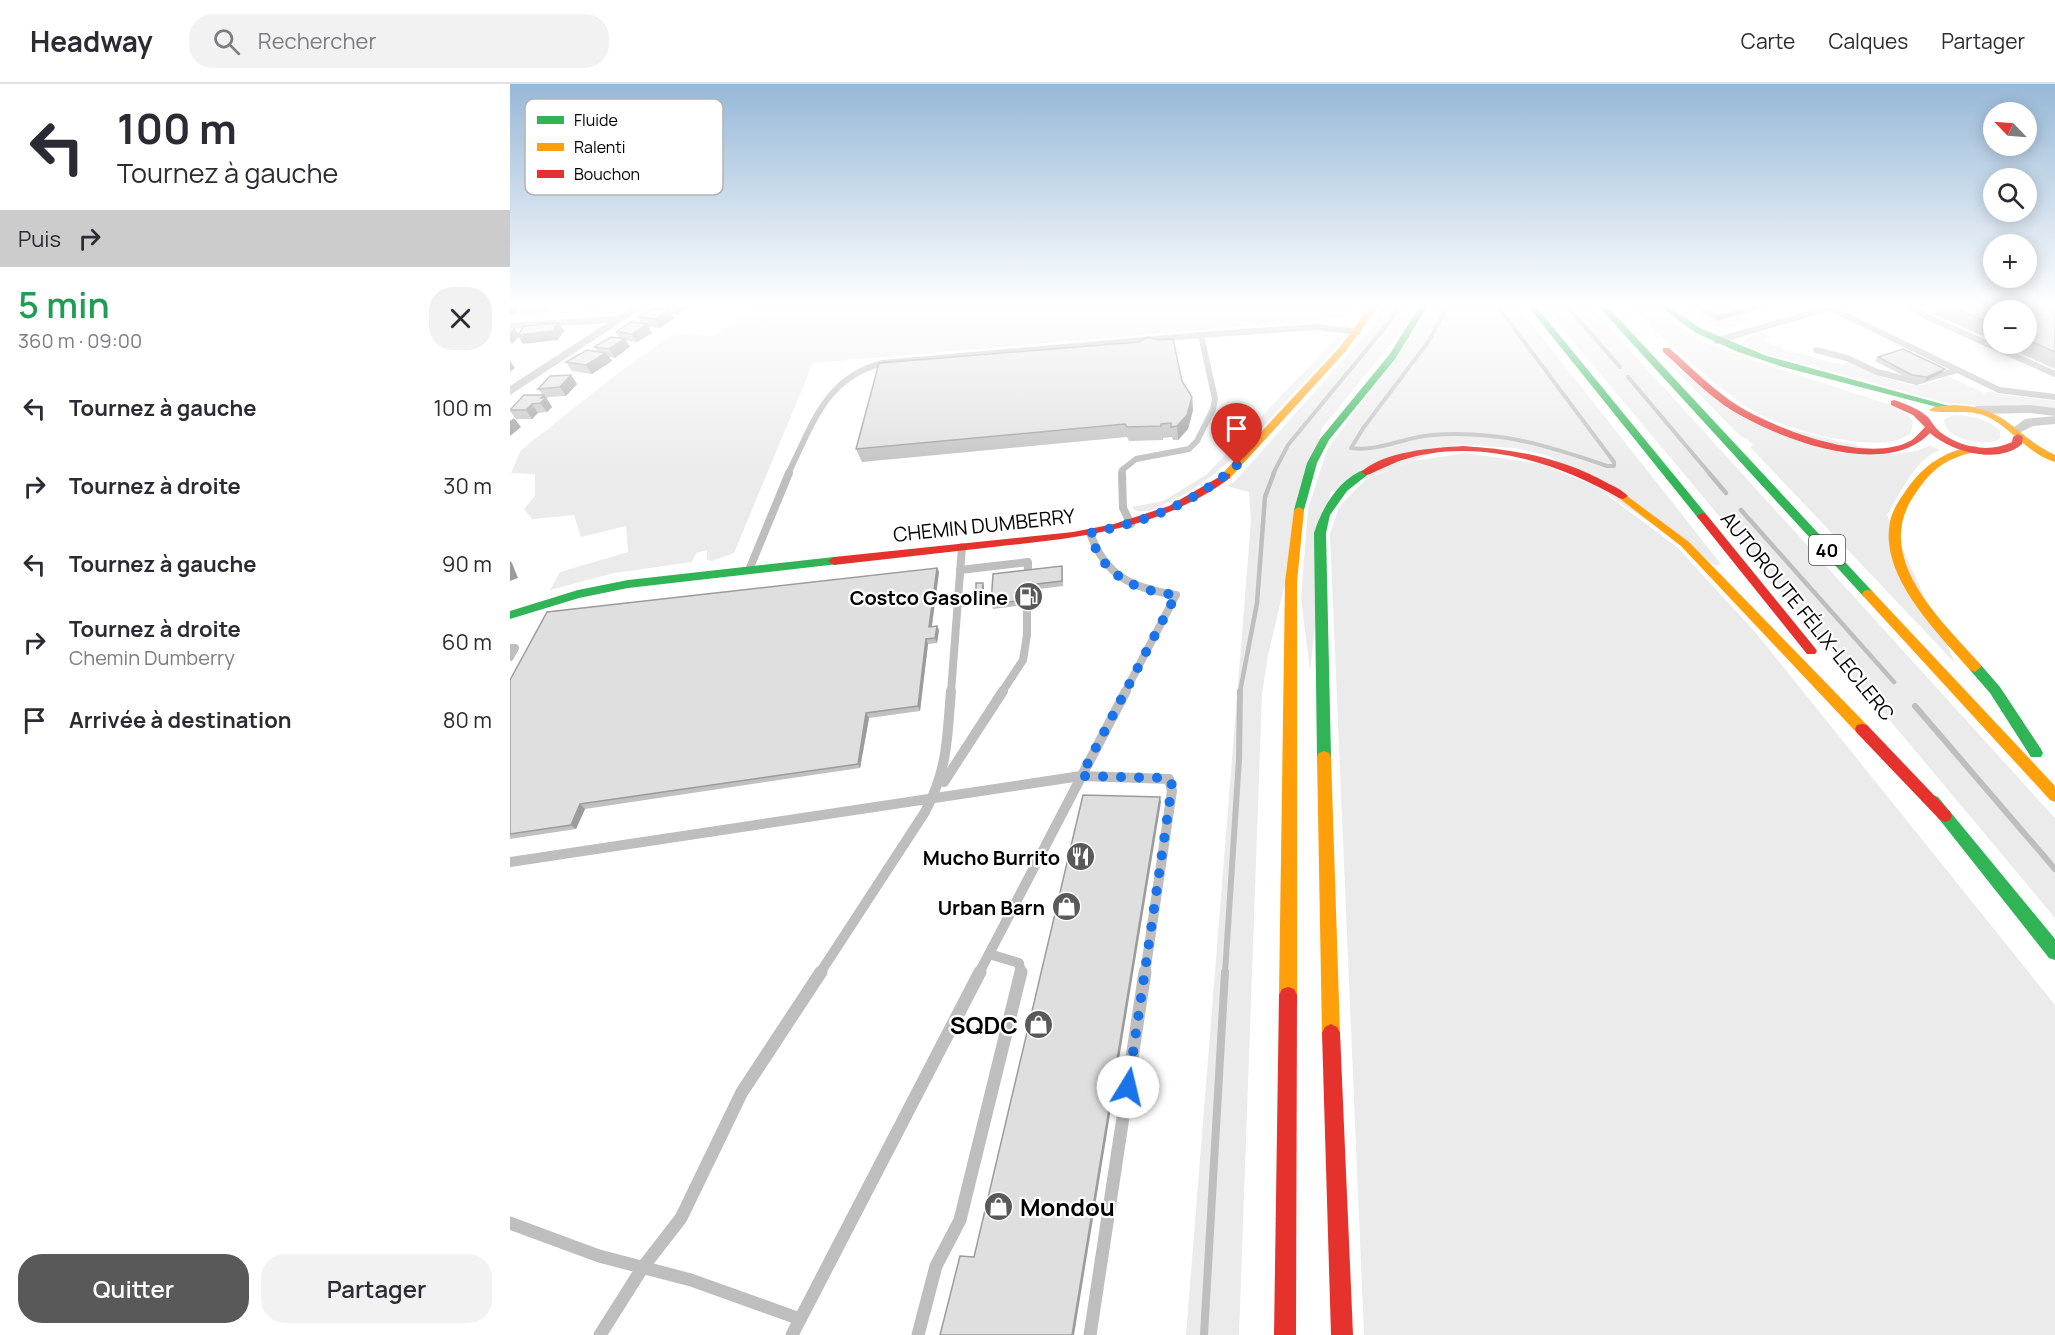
<!DOCTYPE html>
<html lang="fr">
<head>
<meta charset="utf-8">
<style>
  body { margin:0; font-family:Manrope,sans-serif; background:#f2f2f3; color:#2b2b33; height:100vh; display:flex; flex-direction:column; font-size:22px; white-space:nowrap }
  * { box-sizing:border-box; margin:0 }
  p { font-size:20px; color:#7c7c81 }
  .icon { flex:none; width:33px; height:33px; fill:none; stroke:currentColor; stroke-width:2; stroke-linecap:round; stroke-linejoin:round }
  .map { position:relative; flex:1; overflow:hidden }
  .sheet { display:flex; flex-direction:column; background:#fff; width:510px }
  .sheet>* { flex:none }
  .guide { background:#fff; color:#2b2b33; overflow:hidden }
  .needle { width:39px; rotate:295deg }
  .fabs { position:absolute; left:1473px; top:18px; display:grid; gap:12px }
  .fabs a { display:grid; place-items:center; width:54px; height:54px; border-radius:50%; background:#fff; box-shadow:0 3px 15px #0003; font-size:30px }
  .pin { position:absolute; display:grid; place-items:center; width:51px; height:51px; color:#fff; margin:-62px -26px; border-radius:50% 50% 50% 0; rotate:-45deg; box-shadow:0 0 6px #0007 }
  .pin .icon { rotate:45deg }
  .me { position:absolute; width:66px; margin:-33px; rotate:9deg; stroke-linejoin:round; filter:drop-shadow(0 0 4px #0008) }
  .turn { display:flex; align-items:center; gap:21px; height:126px; padding:0 18px; font-size:27px }
  .turn .icon { width:78px; height:78px; stroke-width:2.5 }
  .turn b { display:block; font-size:42px; line-height:51px }
  .then { display:flex; align-items:center; height:57px; padding:0 18px; background:#0003; gap:12px; font-size:22px }
  .round { display:grid; place-items:center; flex:none; width:63px; height:63px; border-radius:24px; background:#f2f2f3 }
  .summary { display:flex; align-items:center; justify-content:space-between; height:102px; padding:0 18px }
  h1 { font-size:36px; font-weight:600; line-height:45px; color:#1e9e55 }
  .primary-button { display:flex; gap:12px; margin-top:auto; padding:12px 18px }
  .primary-button a { flex:1; height:69px; border-radius:24px; background:#595959; color:#fff; font-size:24px; font-weight:600; line-height:69px; text-align:center }
  .primary-button a+a { background:#f2f2f3; color:#2b2b33 }
  ul { padding:0; list-style:none }
  li { display:flex; align-items:center; gap:18px; height:78px; padding:0 18px }
  li div { flex:1 }
  li b { display:block; font-size:22px }
  li em { font-style:normal }
  header { display:flex; align-items:center; gap:36px; box-sizing:border-box; height:84px; padding:0 30px; background:#fff; border-bottom:2px solid #e1e1e2 }
  header strong { font-size:28px }
  nav { display:flex; gap:33px; margin-inline-start:auto; font-size:21px }
  .search { width:420px; height:54px; background:#f2f2f3; display:flex; align-items:center; gap:15px; box-sizing:border-box; padding:0 21px; border-radius:24px; color:#7c7c81; font-size:22px }
  main { display:flex; flex:1; min-height:0 }
  .map>svg:first-child { display:block }
  .green { fill:#ebebeb }
  .lines { fill:none; stroke-linecap:round; stroke-linejoin:round }
  .stream-far3 { stroke:#bebebe; stroke-width:4 }
  .stream-far2 { stroke:#bebebe; stroke-width:4.5 }
  .stream-far1 { stroke:#bebebe; stroke-width:6 }
  .stream { stroke:#bebebe; stroke-width:8 }
  .lane-far3 { stroke:#bebebe; stroke-width:6 }
  .lane-far2 { stroke:#bebebe; stroke-width:8 }
  .lane-far1 { stroke:#bebebe; stroke-width:10 }
  .lane { stroke:#bebebe; stroke-width:13 }
  .street { fill:#bebebe; fill-rule:evenodd }
  .fast { fill:#30b455; fill-rule:evenodd }
  .slow { fill:#ff9f0a; fill-rule:evenodd }
  .jam { fill:#e5322d; fill-rule:evenodd }
  .wall { fill:#c0c0c0 }
  .shaded-wall { fill:#9c9c9c }
  .building { fill:#dfdfdf; stroke:#9c9c9c; stroke-width:1.5 }
  .route { stroke:#1a73e8; stroke-width:10; stroke-dasharray:0 18 }
  .labels { text-anchor:middle; dominant-baseline:central; stroke-width:4.5; stroke-linejoin:round; paint-order:stroke }
  .shield { fill:#fff; stroke:#4c4c4c; stroke-width:1.5 }
  .shield-label { font-size:18px; font-weight:bold; fill:#000 }
  .street-label { font-size:20px; fill:#000; stroke:#fff }
  .poi-label { font-size:20px; font-weight:bold; fill:#000; stroke:#fff; text-anchor:end }
  .near-poi-label { font-size:24px; font-weight:bold; fill:#000; stroke:#fff; text-anchor:end }
  .key { fill:#fff; stroke:#b2b2b2; stroke-width:1.5 }
  .key-label { font-size:16px; fill:#000 }
</style>
</head>
<body>
<header>
<strong>Headway</strong>
<div class="search"><svg class="icon" aria-label="search" viewBox="0 0 24 24"><circle cx="10" cy="10" r="6"/><path d="M15 15l6 6"/></svg>Rechercher</div>
<nav><a>Carte</a><a>Calques</a><a>Partager</a></nav>
</header>
<main>
<section class="sheet">
<div class="guide">
<div class="turn"><svg class="icon" aria-label="left" viewBox="0 0 24 24"><path d="M17 20v-9H6M10 6l-5 5 5 5"/></svg><div><b>100 m</b>Tournez à gauche</div></div>
<div class="then">Puis<svg class="icon" aria-label="right" viewBox="0 0 24 24"><path d="M7 20v-9h11M14 6l5 5-5 5"/></svg></div>
</div>
<div class="summary"><div><h1>5 min</h1><p>360 m · 09:00</p></div><a class="round"><svg class="icon" aria-label="close" viewBox="0 0 24 24"><path d="M6 6l12 12M18 6L6 18"/></svg></a></div>
<ul>
<li><svg class="icon" aria-label="left" viewBox="0 0 24 24"><path d="M17 20v-9H6M10 6l-5 5 5 5"/></svg><div><b>Tournez à gauche</b></div><em>100 m</em></li>
<li><svg class="icon" aria-label="right" viewBox="0 0 24 24"><path d="M7 20v-9h11M14 6l5 5-5 5"/></svg><div><b>Tournez à droite</b></div><em>30 m</em></li>
<li><svg class="icon" aria-label="left" viewBox="0 0 24 24"><path d="M17 20v-9H6M10 6l-5 5 5 5"/></svg><div><b>Tournez à gauche</b></div><em>90 m</em></li>
<li><svg class="icon" aria-label="right" viewBox="0 0 24 24"><path d="M7 20v-9h11M14 6l5 5-5 5"/></svg><div><b>Tournez à droite</b><p>Chemin Dumberry</p></div><em>60 m</em></li>
<li><svg class="icon" aria-label="arrive" viewBox="0 0 24 24"><path d="M6 21V4h12l-3 4 3 4H6"/></svg><div><b>Arrivée à destination</b></div><em>80 m</em></li>
</ul>
<div class="primary-button"><a>Quitter</a><a>Partager</a></div>
</section>
<div class="map">
<svg width="1545" height="1251" viewBox="0 0 1545 1251">
  <rect width="100%" height="100%" fill="#fff"/>
  <g class="green">
    <path d="M248 220H844L840 233 303 279 224 469 202 477 197 476V466L186 469 182 478 104 489 40 506 50 488 118 468 116 442 71 453 64 431 22 435 14 425 25 412V390L1 389 11 366 107 290 164 249 203 252Z"/>
    <path d="M874 220H907L894 244 812 344 758 571 752 610 729 1251H676L741 437 739 408 717 402 725 397 841 267 866 237Z"/>
    <path d="M922 220H1006L1211 480 1206 482 1039 372 1005 364 947 360 820 408 800 587 791 514 798 425 817 366Z"/>
    <path d="M1032 220H1078L1545 734V834Z"/>
    <path d="M1115 220H1140L1191 257 1257 281 1381 321 1397 330 1403 338 1401 349C1396 352 1390 356 1385 357 1345 365 1263 343 1231 319 1190 289 1153 253 1115 220Z"/>
    <path d="M1171 220C1192 220 1195 219 1207 237L1232 230 1243 235 1214 245 1182 231Z"/>
    <path d="M1251 247 1260 253 1254 256 1265 262 1273 261 1272 265 1333 281 1338 277C1356 287 1390 302 1411 301 1420 300 1430 295 1438 292L1474 309 1481 307 1488 310 1545 317V324L1509 321 1485 324 1433 318 1243 266 1233 260 1234 256Z"/>
    <path d="M828 252 832 255C818 275 799 292 783 310 745 351 710 395 659 418 647 424 637 430 624 426L622 423 653 417 696 391Z"/>
    <path d="M1152 272 1233 334 1381 370 1407 367 1420 361 1430 366C1405 375 1390 410 1377 431L1445 579 1240 363 1243 361 1237 355 1231 353Z"/>
    <path d="M1444 331C1461 331 1478 335 1490 347V355C1476 363 1433 356 1434 335Z"/>
    <path d="M956 369 1032 380 1085 402 1167 463 1246 549 1545 921V1251H854L820 450 829 423 856 395 902 377Z"/>
  </g>
  <g class="lines">
    <g class="stream-far3">
      <path d="M939 220 918 258 854 343 841 364C868 368 895 353 922 351 988 346 1036 361 1097 382H1104V378L986 220"/>
      <path d="M1055 220 1110 283"/>
      <path d="M932 224 991 220"/>
      <path d="M1118 293 1200 390"/>
      <path d="M763 390 778 361 881 236 888 220"/>
    </g>
    <g class="stream-far2">
      <path d="M1199 389 1216 409"/>
      <path d="M1231 426 1384 598"/>
      <path d="M730 608 747 519 755 413 764 389"/>
    </g>
    <g class="stream-far1">
      <path d="M1405 622 1545 785"/>
      <path d="M715 889 729 675 730 607"/>
    </g>
    <path class="stream" d="M694 1251 715 888"/>
    <g class="lane-far3">
      <path d="M1312 220 1489 306 1545 313"/>
      <path d="M1398 220 1413 231 1545 290"/>
      <path d="M1206 257 1332 220"/>
      <path d="M1306 266 1337 274 1367 288 1407 298 1447 286"/>
      <path d="M278 390C302 342 315 293 373 279L691 251"/>
      <path d="M612 390V386L626 375 679 365 687 357 703 325 705 315 691 251 806 243 848 248"/>
    </g>
    <g class="lane-far2">
      <path d="M612 389 613 424 621 440"/>
      <path d="M580 449C596 493 622 504 666 511L615 608"/>
      <path d="M239 486 279 389"/>
      <path d="M450 486 518 478V491"/>
      <path d="M0 564H5L0 573"/>
      <path d="M441 608 452 463"/>
      <path d="M492 608 513 576 517 551V521"/>
    </g>
    <g class="lane-far1">
      <path d="M434 698 493 607"/>
      <path d="M0 778 571 692 659 695 662 707 635 889"/>
      <path d="M310 889 415 728C438 685 437 654 441 607"/>
      <path d="M469 889 479 870"/>
      <path d="M511 889 509 879 479 870 616 607"/>
    </g>
    <g class="lane">
      <path d="M0 1139 89 1172 181 1196 290 1235"/>
      <path d="M90 1251 133 1183 171 1134 232 1008 311 888"/>
      <path d="M282 1251 470 888"/>
      <path d="M408 1251 426 1182 450 1136 511 888"/>
      <path d="M580 1251 635 888"/>
    </g>
    <g class="street">
      <path d="M126 220H139L0 311V302L97 239 0 245V239L108 232Z"/>
      <path d="M1521 321 1545 324V332L1521 329 1466 330 1460 326 1466 322Z"/>
      <path d="M1545 332V340L1523 342 1505 351 1499 347 1515 335Z"/>
    </g>
    <g class="fast">
      <path d="M911 220H919L885 275 819 356 807 379 794 426 793 428H785L784 426 797 379 810 355 879 271Z"/>
      <path d="M1016 220H1024L1196 430V434H1188Z"/>
      <path d="M1086 220H1095L1362 507 1364 510 1362 513H1354Z"/>
      <path d="M1146 220H1155L1192 245 1257 272 1443 323 1438 326 1423 322 1273 283 1228 268 1186 249Z"/>
      <path d="M856 385 861 388 837 407 820 431 816 449 821 673 819 677H809L807 673 804 449C812 424 829 394 856 385Z"/>
      <path d="M324 473 328 474V480L118 504 69 514 0 535V527L68 506 118 496Z"/>
      <path d="M1465 578 1470 580 1490 603 1531 665 1533 669 1531 673H1521L1480 609 1460 586 1459 583Z"/>
      <path d="M1423 711 1428 713 1545 855V876L1539 874 1418 721 1416 717 1418 713Z"/>
    </g>
    <g class="slow">
      <path d="M862 220H870L835 268 720 394H712V390L829 264Z"/>
      <path d="M1444 321C1498 323 1503 351 1545 371V378C1515 369 1499 339 1470 330 1457 326 1425 330 1419 326L1424 323Z"/>
      <path d="M1464 362 1468 363V367C1437 374 1423 383 1405 410 1361 473 1430 535 1470 580L1471 583 1465 588 1460 586C1428 549 1369 492 1380 438 1382 426 1390 415 1397 405 1415 380 1433 368 1464 362Z"/>
      <path d="M1113 409 1179 458 1357 641 1359 645 1357 649H1347L1171 462 1109 414V410Z"/>
      <path d="M789 423 794 426 787 498V911L784 917 778 919 772 917 769 911 775 498 784 426Z"/>
      <path d="M1358 506 1362 507 1545 702V718L1540 716 1354 513 1352 510 1354 507Z"/>
      <path d="M814 667 819 669 821 673 830 949 827 955 821 958 815 955 812 949 807 673 809 669Z"/>
    </g>
    <g class="jam">
      <path d="M1153 264H1159C1182 284 1204 307 1230 323 1269 346 1359 381 1402 356 1407 352 1411 347 1415 343L1403 331 1381 321V317L1384 316C1396 320 1409 325 1418 333 1422 338 1425 344 1430 348 1451 364 1479 369 1502 358L1503 353 1508 350 1513 353 1512 360C1488 381 1442 368 1420 349 1375 396 1270 355 1223 327 1197 311 1176 288 1153 268Z"/>
      <path d="M953 362C1004 365 1054 374 1099 400 1106 403 1113 407 1118 412L1113 415 1109 414C1045 377 963 352 889 377 879 381 869 386 860 390L856 391 851 388C875 367 922 364 953 362Z"/>
      <path d="M716 389 720 390V394C650 446 567 454 483 463 430 469 377 475 324 481L318 477 324 473 563 448 604 440 659 422Z"/>
      <path d="M1192 429 1196 430 1305 564 1307 567 1305 570H1297L1188 434 1187 432Z"/>
      <path d="M1352 640 1357 641 1440 728 1442 732 1440 736 1435 738 1430 736 1347 649 1345 645 1347 641Z"/>
      <path d="M778 903 784 905 787 911 786 1251H764L769 911 772 905Z"/>
      <path d="M821 940 827 943 830 949 843 1251H821L812 949 815 943Z"/>
    </g>
  </g>
  <g class="wall">
    <path d="M0 220H44L37 228 12 230 9 225 4 230Z"/>
    <path d="M183 220 167 231 162 230 164 234 150 244 138 243 142 249 127 258 117 257 120 263 105 274 99 273 102 277 82 290 62 287 56 278 87 267 84 263 109 254 106 248 131 239 128 233 150 225 148 221Z"/>
    <path d="M1192 220H1265L1207 237 1188 226 1190 222 1193 221Z"/>
    <path d="M1429 220H1527L1545 228V285L1489 260H1516V226H1484V257L1423 230Z"/>
    <path d="M1368 273 1432 289 1414 298 1400 295 1365 277Z"/>
    <path d="M61 291 67 300 56 312 36 313 42 323 37 328 28 329 22 335H6L0 327V325L33 311 28 305Z"/>
    <path d="M672 297 682 313 683 326 678 345 668 356H663L662 353 653 354V356L619 357 617 353 352 378 346 365Z"/>
    <path d="M552 482 553 487V502L529 505 528 519 483 525 481 520Z"/>
    <path d="M427 484 429 488 422 542 429 546 427 559 418 560 410 627 359 634 350 684 75 725 66 745 0 755V596Z"/>
    <path d="M474 503V512L467 513 466 509Z"/>
  </g>
  <g class="shaded-wall">
    <path d="M0 220H10L6 221 9 225 4 230 0 231Z"/>
    <path d="M33 220H44L37 228Z"/>
    <path d="M82 220H90L88 224 78 225 75 221Z"/>
    <path d="M166 220H183L167 231 162 223Z"/>
    <path d="M1253 220H1265L1207 237 1209 232Z"/>
    <path d="M159 226 164 234 150 244 145 235Z"/>
    <path d="M48 239 54 247 48 256 13 260 9 253 2 260 0 257V248L4 244 9 251Z"/>
    <path d="M137 240 142 249 127 258 122 250Z"/>
    <path d="M115 255 120 263 105 274 99 265Z"/>
    <path d="M96 269 102 277 82 290 76 281Z"/>
    <path d="M0 277 5 284 0 288Z"/>
    <path d="M1435 285 1432 289 1414 298 1417 293Z"/>
    <path d="M61 291 67 300 56 312 50 303Z"/>
    <path d="M34 311 42 323 37 328 30 319 31 314Z"/>
    <path d="M682 313 683 326 678 345 668 356 667 342Z"/>
    <path d="M22 320 28 329 22 335 16 326Z"/>
    <path d="M4 334 11 343 0 352V337Z"/>
    <path d="M0 477 2 479 8 494 0 497Z"/>
    <path d="M427 484 429 488 421 547 419 543Z"/>
    <path d="M473 499 474 503V512L472 508Z"/>
    <path d="M527 500 529 505 528 519 527 515Z"/>
    <path d="M427 542 429 546 427 559 425 554Z"/>
    <path d="M416 555 418 560 410 627 408 622Z"/>
    <path d="M356 629 359 634 350 684 348 680Z"/>
    <path d="M650 713 651 718 564 1251H562Z"/>
    <path d="M70 720 75 725 66 745 61 741Z"/>
  </g>
  <g class="building">
    <path d="M149 220H166L162 223 148 221Z"/>
    <path d="M1196 220H1253L1209 232 1190 222Z"/>
    <path d="M1437 220H1527L1545 228V268L1516 255V226H1484V241Z"/>
    <path d="M142 224 159 226 145 235 128 233Z"/>
    <path d="M121 238 137 240 122 250 106 248Z"/>
    <path d="M48 239 43 247 8 251 14 242Z"/>
    <path d="M101 253 115 255 99 265 84 263Z"/>
    <path d="M638 253 649 256 663 255 672 297 682 313 677 331 667 342 661 343V339L651 340V342L617 343 615 340 346 365 369 279 629 258Z"/>
    <path d="M1393 265 1435 285 1417 293 1402 291 1368 273Z"/>
    <path d="M77 266 96 269 76 281 56 278Z"/>
    <path d="M61 291 50 303 28 305 40 292Z"/>
    <path d="M14 311H34L31 314H36L30 319 22 320 16 326H0Z"/>
    <path d="M552 482V497L527 500V515L481 520 483 490Z"/>
    <path d="M427 484 419 543 427 542 425 554 416 555 408 622 356 629 348 680 70 720 61 741 0 750V596L37 528Z"/>
    <path d="M466 499H473L472 508 466 509Z"/>
    <path d="M573 711 650 713 562 1251H430L450 1172 464 1173Z"/>
  </g>
  <linearGradient id="sky" x2="0" y2="1"><stop stop-color="#97b8d7"/><stop offset="0.56" stop-color="#fff"/><stop offset="1" stop-color="#fff" stop-opacity="0"/></linearGradient>
  <rect width="1545" height="395" fill="url(#sky)"/>
  <g class="lines">
    <path class="route" d="M618 1003 662 701 659 695 654 694 571 692 666 511C624 506 592 492 580 449 636 438 684 420 727 381"/>
  </g>
  <defs>
    <symbol id="fuel-disc" viewBox="-11 -11 22 22"><circle r="9.5" fill="#595959" stroke="#fff"/><path d="M-5.5-6h7V0h2V4h1.3V-2.5L3-4.5l.8-.8L6-3V5H2.5V1h-1V6h-7ZM-4.2-4.7v3.2H.2V-4.7Z" fill="#fff"/></symbol>
    <symbol id="restaurant-disc" viewBox="-11 -11 22 22"><circle r="9.5" fill="#595959" stroke="#fff"/><path d="M-5-6h1v4h1v-4h1v4h1v-4h1v5L-1.5 .5V6h-2V.5L-5-1ZM5-6V6H3V1.5H1.5Q1.5-4 5-6Z" fill="#fff"/></symbol>
    <symbol id="shop-disc" viewBox="-11 -11 22 22"><circle r="9.5" fill="#595959" stroke="#fff"/><path d="M-5-2.5h2.3a2.7 3.5 0 0 1 5.4 0H5L5.5 6h-11ZM-1.5-2.5h3a1.5 2.3 0 0 0-3 0Z" fill="#fff"/></symbol>
  </defs>
  <g fill-rule="evenodd">
    <use href="#fuel-disc" x="502" y="496" width="33" height="33"/>
    <use href="#restaurant-disc" x="554" y="756" width="33" height="33"/>
    <use href="#shop-disc" x="540" y="806" width="33" height="33"/>
    <use href="#shop-disc" x="512" y="924" width="33" height="33"/>
    <use href="#shop-disc" x="472" y="1106" width="33" height="33"/>
  </g>
  <g class="labels">
    <rect class="shield" x="1299" y="451" width="36" height="30" rx="4.5"/>
    <g class="shield-label">
      <text x="1317" y="466">40</text>
    </g>
    <g class="street-label">
      <text transform="translate(474 441) rotate(-6)">CHEMIN DUMBERRY</text>
      <text transform="translate(1298 532) rotate(51)">AUTOROUTE FÉLIX-LECLERC</text>
    </g>
    <g class="poi-label">
      <text x="498" y="513">Costco Gasoline</text>
      <text x="550" y="773">Mucho Burrito</text>
      <text x="535" y="823">Urban Barn</text>
    </g>
    <g class="near-poi-label">
      <text x="508" y="940">SQDC</text>
      <text x="510" y="1122" text-anchor="start">Mondou</text>
    </g>
  </g>
  <rect x="15" y="15" width="198" height="96" rx="9" class="key"/>
  <rect x="27" y="32" width="27" height="8" fill="#30b455"/>
  <rect x="27" y="59" width="27" height="8" fill="#ff9f0a"/>
  <rect x="27" y="86" width="27" height="8" fill="#e5322d"/>
  <g class="key-label">
    <text x="64" y="42">Fluide</text>
    <text x="64" y="69">Ralenti</text>
    <text x="64" y="96">Bouchon</text>
  </g>
</svg>
<div class="fabs">
<a><svg class="needle" viewBox="-14 -14 28 28"><path d="M0-13l5 13h-10z" fill="#e53935"/><path d="M0 13l5-13h-10z" fill="#7c7c81"/></svg></a>
<a><svg class="icon" aria-label="search" viewBox="0 0 24 24"><circle cx="10" cy="10" r="6"/><path d="M15 15l6 6"/></svg></a>
<a>+</a>
<a>−</a>
</div>
<div class="pin" style="left:727px;top:381px;background:#d93025"><svg class="icon" aria-label="arrive" viewBox="0 0 24 24"><path d="M6 21V4h12l-3 4 3 4H6"/></svg></div>
<svg class="me" style="left:618px;top:1003px" viewBox="-20 -20 40 40"><circle r="19" fill="#fff"/><path d="M0-13L10 11 0 6-10 11z" fill="#1a73e8"/></svg>
</div>
</main>
</body>
</html>
